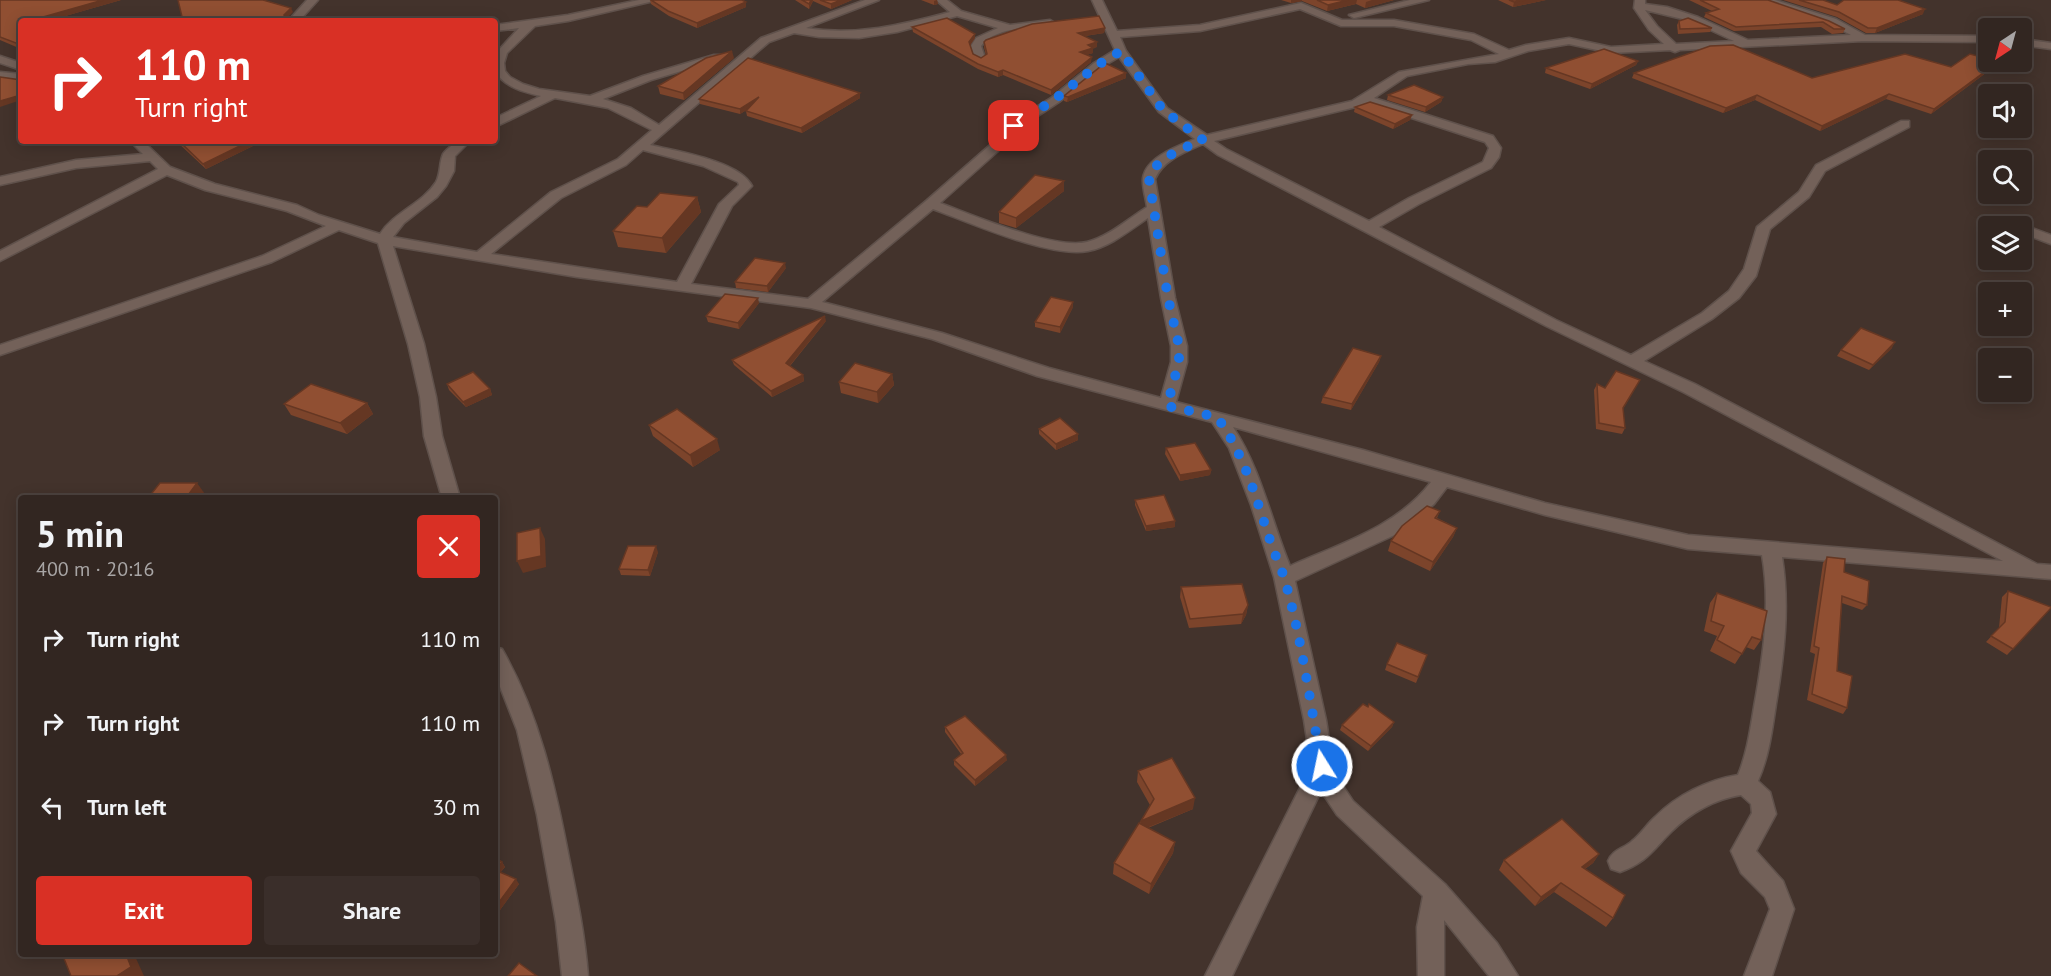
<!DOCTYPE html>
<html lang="en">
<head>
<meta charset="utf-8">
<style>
  body { margin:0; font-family:"PT Sans",sans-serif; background:#3a2e2a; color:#f1f3f6; height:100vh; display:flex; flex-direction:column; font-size:22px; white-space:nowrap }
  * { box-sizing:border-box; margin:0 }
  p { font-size:20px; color:#a8a5a5 }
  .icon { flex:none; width:33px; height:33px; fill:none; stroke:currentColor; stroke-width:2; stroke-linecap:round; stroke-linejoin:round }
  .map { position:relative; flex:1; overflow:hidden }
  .panel { position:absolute; left:18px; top:495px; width:480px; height:462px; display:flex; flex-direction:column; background:#322621; border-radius:6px; box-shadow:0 3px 15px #0003,0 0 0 2px #4d433f }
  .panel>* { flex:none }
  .hud { position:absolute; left:18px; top:18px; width:480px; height:126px; border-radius:6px; box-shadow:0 3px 15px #0003,0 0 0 2px #4d433f; background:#d93025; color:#fff; overflow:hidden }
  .needle { width:39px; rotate:216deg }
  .tools { position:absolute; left:1978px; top:18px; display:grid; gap:12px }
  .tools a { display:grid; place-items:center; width:54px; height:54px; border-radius:6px; background:#322621; box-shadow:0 3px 15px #0003,0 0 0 2px #4d433f; font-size:30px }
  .pin { position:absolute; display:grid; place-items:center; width:51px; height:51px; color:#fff; margin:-26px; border-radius:12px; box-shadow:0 3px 9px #0006 }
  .me { position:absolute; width:66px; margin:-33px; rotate:350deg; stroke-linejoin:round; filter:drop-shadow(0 0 4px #0008) }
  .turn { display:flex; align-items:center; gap:21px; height:126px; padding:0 18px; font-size:27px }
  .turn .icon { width:78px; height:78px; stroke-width:2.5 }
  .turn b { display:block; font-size:42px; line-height:51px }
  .round { display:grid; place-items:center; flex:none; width:63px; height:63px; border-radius:6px; background:#3a2e2a }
  .headline { display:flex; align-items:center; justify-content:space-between; height:102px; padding:0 18px }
  h1 { font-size:36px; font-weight:600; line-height:45px }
  .cta { display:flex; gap:12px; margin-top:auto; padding:12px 18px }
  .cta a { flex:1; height:69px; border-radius:6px; background:#d93025; color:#fff; font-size:24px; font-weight:600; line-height:69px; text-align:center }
  .cta a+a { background:#3a2e2a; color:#f1f3f6 }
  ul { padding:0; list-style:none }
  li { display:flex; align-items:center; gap:18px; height:84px; padding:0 18px }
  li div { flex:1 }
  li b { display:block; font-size:22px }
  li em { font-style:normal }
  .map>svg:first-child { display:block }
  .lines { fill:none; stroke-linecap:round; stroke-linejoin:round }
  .minor-casing { stroke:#5f514b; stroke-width:3 }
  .minor { fill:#736159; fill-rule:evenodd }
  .wall { fill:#7c442b }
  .shaded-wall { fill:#653723 }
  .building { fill:#904f32; stroke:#653723; stroke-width:1.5 }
  .route { stroke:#1a73e8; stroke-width:10; stroke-dasharray:0 18 }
</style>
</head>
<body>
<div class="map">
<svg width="2051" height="976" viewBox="0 0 2051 976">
  <rect width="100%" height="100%" fill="#43332c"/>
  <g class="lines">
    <defs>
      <g id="minor">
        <path d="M307 0H318L299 21H288Z"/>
        <path d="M639 0H658L568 21 535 26 507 53 504 63 505 71 510 77 523 84 539 89 590 96 643 76 714 55H722V59L651 80 603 99 631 108 659 125 761 38 865 0H879L806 28C856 36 902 25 950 12L936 0H947L961 11 1010 25 1050 20 1055 23 1050 26C1030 28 995 27 981 46L985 58 980 61 975 58 971 46 976 38 998 28 957 16 897 32 859 38 819 37 794 33 769 42 650 145C676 151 740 161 752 186L732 206 691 284 808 299 926 201 989 146 1010 123 1051 98 1094 63 1115 50 1092 0H1102L1117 31 1200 25 1301 3 1342 20H1394L1474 34 1509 50 1526 45 1569 38 1611 47 1664 44 1649 30 1634 8 1635 0H1645V4L1667 7 1698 17 1748 40 1851 35 1828 23 1760 0H1775L1836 19 1865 35 1989 36V42L1863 41 1680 50 1675 52 1670 50 1611 53 1569 44 1528 51 1495 62 1468 64 1407 76 1374 98 1493 136 1501 148 1499 157 1491 168 1419 204 1379 227 1556 320 1631 355 1702 313 1729 291 1744 269 1757 227 1799 192 1816 165 1901 121H1909V127L1825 171 1809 197 1770 229 1756 276 1739 298 1712 319 1644 361 1695 384 2037 564 2051 565V579L1782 557C1790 606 1784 656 1776 704 1772 731 1769 756 1758 781L1770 792 1776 814 1756 851 1783 881 1794 909 1772 976H1744L1770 909 1765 897 1741 873 1731 851 1752 813 1751 804 1741 795C1715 799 1690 813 1671 832 1652 851 1647 862 1620 872L1611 869 1608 861C1613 849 1623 849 1632 841 1641 834 1647 824 1655 817 1677 795 1707 780 1738 775 1747 753 1750 731 1754 707 1763 657 1771 606 1762 555L1688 549 1545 515 1447 487 1434 504 1401 532 1295 581 1326 720 1333 766 1339 780 1353 801 1445 884 1497 943 1518 976H1489L1444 920V976H1418L1417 927 1423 896 1337 815 1321 791 1232 976H1205L1311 766 1304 720 1274 577 1251 505 1229 448 1212 422 1037 376 932 339 811 308 577 277 393 246 424 344 436 397 442 436 460 498H442L424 436 420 397 408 344 378 243 339 230 272 262 0 355V345L262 256 326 226 287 211 205 190 167 175 0 261V251L158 169 150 161 76 168 0 185V177L76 160 143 154 130 141H143L170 167 215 184 297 205 319 215 380 234C394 212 422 204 436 182 441 173 439 163 443 154 446 149 453 145 457 141H470L455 156 454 171 446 186 437 197 404 223 393 237 477 252 551 192 618 159 652 130 608 108 555 98 495 127V118L541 96C523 92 507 88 495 72L496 53 519 28 495 31V25L568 15ZM1300 9 1341 26H1394L1471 40 1499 54 1399 72 1352 101 1207 135 1167 108 1126 51 1120 37 1200 31ZM1645 10 1691 21 1734 41 1676 44 1657 26ZM1119 57 1159 112 1195 139C1178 146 1146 157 1143 178 1142 187 1146 199 1147 207 1128 219 1108 237 1087 242 1054 250 973 215 940 203L997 152 1018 129 1059 102 1102 67ZM1366 103 1485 142 1489 148 1483 162 1409 198 1369 221 1226 149 1214 141 1360 106ZM1203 144 1218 155 1546 326 1683 392 2003 561 1688 535 1545 503 1363 450 1176 402 1187 362V346L1175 298 1155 179C1163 160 1185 152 1203 144ZM643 150 703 166 738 182 739 185 719 204 677 282 491 254 561 198 626 165ZM933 209C971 223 1049 258 1088 251 1110 247 1130 230 1148 218L1161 298 1171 346V362L1161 398 1049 368 942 333 822 302ZM1233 427 1431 482C1397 527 1339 544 1290 566 1271 520 1261 469 1233 427Z"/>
        <path d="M1410 0H1429L1354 18 1349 15Z"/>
        <path d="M2022 39 2051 43V49L2022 45Z"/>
        <path d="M0 56 21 63V70L0 63Z"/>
        <path d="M0 72 21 74V80L0 78Z"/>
        <path d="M2029 227 2051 235V244L2024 234 2022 231Z"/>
        <path d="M495 647 502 649C539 714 555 785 569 858 577 897 585 936 588 976H562L556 922 537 815 517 730 495 674Z"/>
      </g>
    </defs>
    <use href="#minor" class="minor-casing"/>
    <use href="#minor" class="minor"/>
  </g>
  <g class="wall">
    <path d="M0 0H121L48 21H21V49L0 40Z"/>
    <path d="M650 0 746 7 697 28 669 16 651 4Z"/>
    <path d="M795 0H852L831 9 813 1 809 9Z"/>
    <path d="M921 0H937L938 4 934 5Z"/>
    <path d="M1281 0H1394L1365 8 1356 4 1327 11 1302 1 1291 3Z"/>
    <path d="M1498 0H1546L1513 7Z"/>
    <path d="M1689 0H1768L1845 29 1843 33 1832 34 1821 27 1734 31 1704 17 1706 13 1712 11Z"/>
    <path d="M1783 0H1823L1837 5 1923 14 1875 33H1866L1837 17Z"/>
    <path d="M1679 21 1712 28 1710 32 1678 34 1677 25Z"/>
    <path d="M912 27 975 38 970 45 973 54 981 58 986 55 984 47V42L1105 28 1104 33 1085 36 1097 47 1093 48V53L1086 55 1091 62 1051 95 1003 75 998 77 978 69 913 32Z"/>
    <path d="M734 58 684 100 660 94 658 86Z"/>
    <path d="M1638 61 1636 65 1590 89 1545 73 1546 68Z"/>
    <path d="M1998 62 1995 66 1931 114 1886 99 1820 131 1755 100 1723 113 1632 78 1634 73 1812 78 1951 67Z"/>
    <path d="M1126 73V78L1067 102 1064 101V96Z"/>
    <path d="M860 93V98L802 133 747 116 746 111 748 109 740 114 700 104 699 99Z"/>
    <path d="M1388 95 1443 97 1441 102 1425 112 1387 100Z"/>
    <path d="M1355 107 1412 115 1410 120 1393 129 1354 112Z"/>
    <path d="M176 141H263L206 169Z"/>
    <path d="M1064 181V191L1016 228 999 223V212Z"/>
    <path d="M697 197 701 212 666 253 618 247 613 231 647 207Z"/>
    <path d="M786 268 768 292 736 288 735 282Z"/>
    <path d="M759 303 739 329 708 322 706 316Z"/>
    <path d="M1073 307 1060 333 1035 327V322Z"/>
    <path d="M826 321 790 366 803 375 804 381 772 397 734 365 732 360Z"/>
    <path d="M1892 348 1869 370 1837 356 1841 350Z"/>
    <path d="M1381 356 1379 362 1351 410 1321 403 1323 397Z"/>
    <path d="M892 374 894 385 878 403 841 393 839 382Z"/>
    <path d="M1640 380 1623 409 1625 428 1622 434 1596 429 1594 390 1597 384 1605 388Z"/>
    <path d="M447 384 490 389 492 395 466 407 449 390Z"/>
    <path d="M367 403 373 414 347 434 291 415 284 404Z"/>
    <path d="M649 425 720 450 693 467 653 436Z"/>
    <path d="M1039 429 1078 440 1056 450 1039 434Z"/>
    <path d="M1166 448 1211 470 1210 475 1180 481 1165 454Z"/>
    <path d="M1135 500 1175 527 1146 531 1135 505Z"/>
    <path d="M1440 511 1437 518 1457 528 1453 537 1430 571 1388 551 1391 541Z"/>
    <path d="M658 552 650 576 621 575 619 569Z"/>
    <path d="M1827 557 1844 572 1867 605 1862 610 1842 603 1837 671 1847 708 1843 714 1807 700 1815 654 1810 652 1823 563Z"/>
    <path d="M1181 587 1248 605 1246 615 1241 624 1189 628 1180 597Z"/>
    <path d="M2008 591 2051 608 2007 655 1986 642 1999 628 2002 597Z"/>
    <path d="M1717 593 1761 640 1754 650 1746 647 1735 664 1710 651 1717 636 1704 631 1710 603Z"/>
    <path d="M1427 655 1416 683 1385 670 1387 664Z"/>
    <path d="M1368 707 1394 722 1392 727 1368 751 1340 730 1342 725Z"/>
    <path d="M945 727 1007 760 975 786 954 765V760L961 754 945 732Z"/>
    <path d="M1138 771 1193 809 1148 828 1175 842 1173 853 1149 894 1113 874 1114 863 1140 823 1150 805 1137 782Z"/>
    <path d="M1599 854 1593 863 1585 869 1613 918 1606 927 1554 892 1535 906 1499 870 1504 860Z"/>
    <path d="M495 858 502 862 505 867 500 873 519 884 500 910 495 908Z"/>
  </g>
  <g class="shaded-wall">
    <path d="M103 0H121L48 21H29Z"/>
    <path d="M811 0H813V1L809 9V4Z"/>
    <path d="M841 0H852L831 9V4Z"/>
    <path d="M937 0 938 4 934 5V1Z"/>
    <path d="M1291 0H1302V1L1291 3Z"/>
    <path d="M1348 0H1357L1356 4 1327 11 1328 5Z"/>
    <path d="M1372 0H1394L1365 8 1366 2Z"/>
    <path d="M1525 0H1546L1513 7 1514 2Z"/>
    <path d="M746 2V7L697 28V23Z"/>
    <path d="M291 8 293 12 286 19 287 21H282L284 15Z"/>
    <path d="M1925 9 1923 14 1875 33 1877 28Z"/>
    <path d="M1105 28 1104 33 1078 37V33Z"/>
    <path d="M975 34V38L969 47V42Z"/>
    <path d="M1097 42V47L1093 48V53L1080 57V52L1088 45Z"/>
    <path d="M732 51 734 58 684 100 683 93Z"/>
    <path d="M1092 57 1091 62 1051 95V90Z"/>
    <path d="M1638 61 1636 65 1590 89 1592 84Z"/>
    <path d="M1998 62 1995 66 1931 114 1934 109Z"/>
    <path d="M1003 70V75L998 77V72Z"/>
    <path d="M1126 73V78L1067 102 1068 97Z"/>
    <path d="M860 93V98L802 133 801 128Z"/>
    <path d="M1889 94 1886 99 1820 131 1822 126Z"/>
    <path d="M21 95V100L0 107V101Z"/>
    <path d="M1757 95 1755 100 1723 113 1726 108Z"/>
    <path d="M759 97 760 102 740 114V109Z"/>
    <path d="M1443 97 1441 102 1425 112 1426 107Z"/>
    <path d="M1412 115 1410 120 1393 129 1395 124Z"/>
    <path d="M250 141H263L206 169 203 164Z"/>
    <path d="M1064 181V191L1016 228V218Z"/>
    <path d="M697 197 701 212 666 253 662 238Z"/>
    <path d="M785 263 786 268 768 292 767 286Z"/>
    <path d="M758 298 759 303 739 329 738 323Z"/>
    <path d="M1073 302V307L1060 333V327Z"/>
    <path d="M825 316 826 321 787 369 786 363Z"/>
    <path d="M1895 342 1892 348 1869 370 1873 365Z"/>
    <path d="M1381 356 1379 362 1351 410 1352 404Z"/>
    <path d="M892 374 894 385 878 403 877 392Z"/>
    <path d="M803 375 804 381 772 397 771 391Z"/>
    <path d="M490 389 492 395 466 407 463 402Z"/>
    <path d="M367 403 373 414 347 434 340 423Z"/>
    <path d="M1078 434V440L1056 450V444Z"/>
    <path d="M717 439 720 450 693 467 690 455Z"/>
    <path d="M1211 470 1210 475 1180 481V475Z"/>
    <path d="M197 483 205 494 202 498H186Z"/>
    <path d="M1175 521V527L1146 531V526Z"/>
    <path d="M540 528 545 539 546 567 523 573 517 561Z"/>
    <path d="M1457 528 1453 537 1430 571 1433 562Z"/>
    <path d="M656 546 658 552 650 576 648 570Z"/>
    <path d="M1248 605 1246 615 1241 624 1243 614Z"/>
    <path d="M1394 722 1392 727 1368 751 1371 746Z"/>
    <path d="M1006 755 1007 760 975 786V780Z"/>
    <path d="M1195 798 1193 809 1139 831 1141 821Z"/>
    <path d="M1175 842 1173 853 1149 894 1151 884Z"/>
    <path d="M1599 854 1593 863 1575 876 1582 867Z"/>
    <path d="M502 862 505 867 498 875 495 869Z"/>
    <path d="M516 879 519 884 500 910 497 905Z"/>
    <path d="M1561 883 1554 892 1535 906 1541 897Z"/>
    <path d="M126 954H134L144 976H117Z"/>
  </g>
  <g class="building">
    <path d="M0 0H103L29 21H21V45L0 37Z"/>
    <path d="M178 0H263L291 8 284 15 285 18 282 21H183Z"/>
    <path d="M651 0H742L746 2 697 23 668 11Z"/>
    <path d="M802 0H811L809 4Z"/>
    <path d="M820 0H841L831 4Z"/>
    <path d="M1317 0H1348L1328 5Z"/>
    <path d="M1509 0H1525L1514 2Z"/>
    <path d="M1700 0H1768L1829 21 1845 29H1834L1823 22 1736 27 1706 13 1719 9Z"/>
    <path d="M1799 0H1823L1837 5 1844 0H1898L1925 9 1877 28H1868L1839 12Z"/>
    <path d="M1099 16 1105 28 1078 33 1097 42 1088 45 1093 48 1080 52 1092 57 1051 90 1003 70 998 72 978 64 912 27 947 18 975 34 969 42 973 54 981 58 987 54 984 42 986 40 1032 24Z"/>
    <path d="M1688 18 1712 28 1680 29 1679 21Z"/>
    <path d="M1733 45 1812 78 1905 54 1951 67 1970 54 1989 59V62H1998L1934 109 1889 94 1822 126 1757 95 1726 108 1634 73 1710 46Z"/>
    <path d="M1604 49 1638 61 1592 84 1546 68Z"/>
    <path d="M732 51 683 93 658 86 706 58Z"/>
    <path d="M748 58 860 93 801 128 746 111 759 97 740 109 699 99Z"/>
    <path d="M1105 63 1126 73 1068 97 1064 96Z"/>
    <path d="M0 77 21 80V95L0 101Z"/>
    <path d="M1414 85 1443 97 1426 107 1388 95Z"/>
    <path d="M1370 102 1412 115 1395 124 1355 107Z"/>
    <path d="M179 141H250L203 164Z"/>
    <path d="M1035 175 1064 181 1016 218 999 212Z"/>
    <path d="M660 193 697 197 662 238 613 231 637 206 647 207Z"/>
    <path d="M755 258 785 263 767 286 735 282Z"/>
    <path d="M725 294 758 298 738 323 706 316Z"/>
    <path d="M1051 297 1073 302 1060 327 1035 322Z"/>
    <path d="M825 316 786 363 803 375 771 391 732 360Z"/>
    <path d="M1861 328 1895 342 1873 365 1841 350Z"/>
    <path d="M1353 348 1381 356 1352 404 1323 397Z"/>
    <path d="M855 363 892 374 877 392 839 382Z"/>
    <path d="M1616 371 1640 380 1623 408 1625 428 1599 423 1597 384 1605 388Z"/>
    <path d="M473 372 490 389 463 402 447 384Z"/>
    <path d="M311 384 367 403 340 423 284 404Z"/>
    <path d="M677 409 717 439 690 455 649 425Z"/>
    <path d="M1060 418 1078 434 1056 444 1039 429Z"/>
    <path d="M1195 443 1211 470 1180 475 1166 448Z"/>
    <path d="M160 483H197L186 498H148Z"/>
    <path d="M1164 495 1175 521 1146 526 1135 500Z"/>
    <path d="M1427 506 1440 511 1435 518 1457 528 1433 562 1391 541 1402 526Z"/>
    <path d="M540 528 541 556 517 561V533Z"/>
    <path d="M628 546H656L648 570 619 569Z"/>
    <path d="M1827 557 1845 559 1844 572 1869 581 1867 605 1842 596 1837 671 1852 676 1847 708 1812 694 1819 648 1814 646Z"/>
    <path d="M1242 584 1248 605 1243 614 1190 619 1181 587Z"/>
    <path d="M2008 591 2051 607V608L2013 649 1991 636 2005 622Z"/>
    <path d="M1717 593 1767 611 1761 640 1752 637 1742 654 1717 640 1724 626 1711 621Z"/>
    <path d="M1397 643 1427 655 1418 677 1387 664Z"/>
    <path d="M1363 704 1368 707 1369 704 1394 722 1371 746 1342 725Z"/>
    <path d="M965 716 1006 755 975 780 954 760 963 753 945 727Z"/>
    <path d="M1172 758 1195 798 1141 821 1154 799 1138 771Z"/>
    <path d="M1562 819 1599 854 1582 867 1625 895 1613 918 1561 883 1541 897 1504 860Z"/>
    <path d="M1139 823 1175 842 1151 884 1114 863Z"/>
    <path d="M495 858 502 862 495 869Z"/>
    <path d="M495 870 516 879 497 905H495Z"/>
    <path d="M66 954H126L131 967 117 976H71L63 956Z"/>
    <path d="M519 963 537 976H508Z"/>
  </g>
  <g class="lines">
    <path class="route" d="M1014 126 1055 99 1098 65 1121 51 1163 110 1203 140C1186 147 1153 159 1149 179L1168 298 1179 346V362L1167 406 1217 417C1245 455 1256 499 1271 543 1275 555 1280 566 1284 577 1302 639 1310 704 1322 766"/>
  </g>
</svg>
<div class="tools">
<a><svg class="needle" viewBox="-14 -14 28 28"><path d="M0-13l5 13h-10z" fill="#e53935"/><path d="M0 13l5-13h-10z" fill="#a8a5a5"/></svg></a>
<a><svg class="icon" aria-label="sound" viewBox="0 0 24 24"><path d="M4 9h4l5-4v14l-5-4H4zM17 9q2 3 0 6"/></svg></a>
<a><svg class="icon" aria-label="search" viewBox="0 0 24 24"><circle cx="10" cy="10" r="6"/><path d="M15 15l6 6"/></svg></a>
<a><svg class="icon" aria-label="layers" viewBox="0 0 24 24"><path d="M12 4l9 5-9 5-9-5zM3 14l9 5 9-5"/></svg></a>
<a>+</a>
<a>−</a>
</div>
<div class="pin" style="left:1014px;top:126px;background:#d93025"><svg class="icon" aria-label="arrive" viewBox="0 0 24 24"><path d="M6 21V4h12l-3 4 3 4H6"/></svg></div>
<svg class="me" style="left:1322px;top:766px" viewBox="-20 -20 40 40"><circle r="17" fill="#1a73e8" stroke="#fff" stroke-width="3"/><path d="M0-11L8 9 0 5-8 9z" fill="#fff"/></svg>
<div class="hud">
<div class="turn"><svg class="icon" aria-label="right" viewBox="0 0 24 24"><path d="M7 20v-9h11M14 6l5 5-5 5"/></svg><div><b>110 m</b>Turn right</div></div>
</div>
<section class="panel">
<div class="headline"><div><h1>5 min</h1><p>400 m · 20:16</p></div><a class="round" style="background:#d93025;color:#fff"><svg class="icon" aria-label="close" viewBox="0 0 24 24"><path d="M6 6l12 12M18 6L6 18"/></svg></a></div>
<ul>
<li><svg class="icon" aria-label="right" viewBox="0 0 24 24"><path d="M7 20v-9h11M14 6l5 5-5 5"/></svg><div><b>Turn right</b></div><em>110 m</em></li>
<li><svg class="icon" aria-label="right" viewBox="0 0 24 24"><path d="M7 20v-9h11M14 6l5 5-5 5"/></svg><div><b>Turn right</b></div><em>110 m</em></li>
<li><svg class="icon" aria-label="left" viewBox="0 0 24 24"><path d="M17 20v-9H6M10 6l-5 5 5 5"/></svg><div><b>Turn left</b></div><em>30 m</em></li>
</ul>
<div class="cta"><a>Exit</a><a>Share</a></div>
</section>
</div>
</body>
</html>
